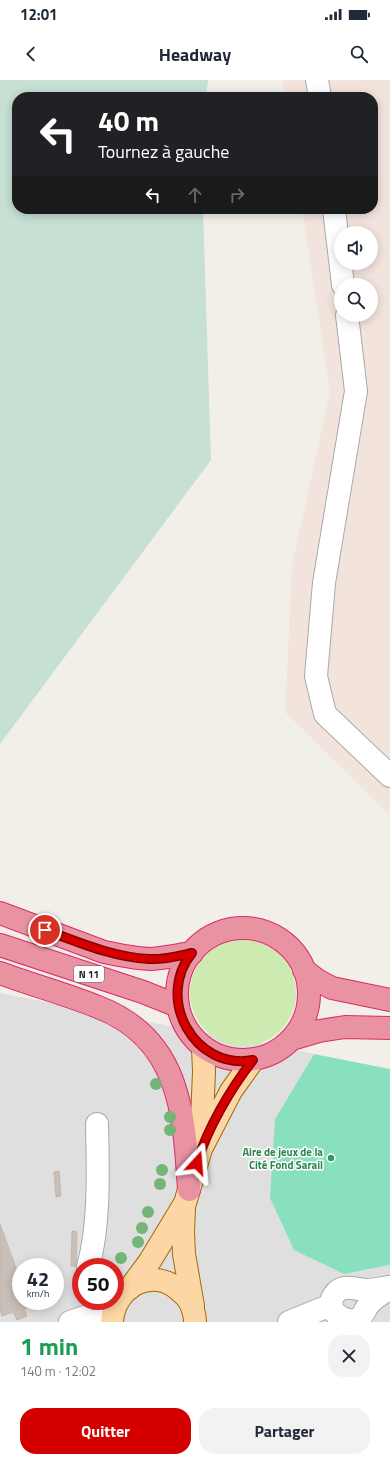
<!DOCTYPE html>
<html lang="fr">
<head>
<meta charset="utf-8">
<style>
  body { margin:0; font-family:"Titillium Web",sans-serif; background:#f2f2f3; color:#1f2937; height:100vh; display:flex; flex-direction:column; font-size:15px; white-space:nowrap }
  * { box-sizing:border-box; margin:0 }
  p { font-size:13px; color:#747a83 }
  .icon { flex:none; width:22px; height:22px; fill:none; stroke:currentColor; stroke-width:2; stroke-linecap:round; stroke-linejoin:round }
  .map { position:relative; height:1242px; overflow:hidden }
  .panel { display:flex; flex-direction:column; background:#fff; flex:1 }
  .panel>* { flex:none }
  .guide { position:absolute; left:12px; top:12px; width:366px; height:122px; border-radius:16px; box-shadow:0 2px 10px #0003; background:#202124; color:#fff; overflow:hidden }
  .controls { position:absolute; left:334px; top:146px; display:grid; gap:8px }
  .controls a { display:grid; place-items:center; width:44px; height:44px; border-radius:50%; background:#fff; box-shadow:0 2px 10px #0003; font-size:20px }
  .speed { position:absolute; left:12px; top:1178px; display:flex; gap:8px; font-size:20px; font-weight:700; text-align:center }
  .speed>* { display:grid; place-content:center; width:52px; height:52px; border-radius:50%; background:#fff; box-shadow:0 2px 10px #0003; line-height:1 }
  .speed small { font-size:10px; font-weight:400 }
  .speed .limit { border:6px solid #d22; background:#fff; color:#111 }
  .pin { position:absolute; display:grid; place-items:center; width:34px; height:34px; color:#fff; margin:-17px; border:2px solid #fff; border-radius:50%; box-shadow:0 1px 4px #0007 }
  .me { position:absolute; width:44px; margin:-22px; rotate:19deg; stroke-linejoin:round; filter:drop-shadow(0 0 3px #0008) }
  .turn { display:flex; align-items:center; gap:14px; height:84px; padding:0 20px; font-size:18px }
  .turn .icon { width:52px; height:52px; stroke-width:2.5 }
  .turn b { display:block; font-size:28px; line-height:34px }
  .lanes { display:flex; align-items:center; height:38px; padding:0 20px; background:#0003; justify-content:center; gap:20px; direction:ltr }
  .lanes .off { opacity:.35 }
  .round { display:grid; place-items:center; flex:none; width:42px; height:42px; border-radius:16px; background:#f2f2f3 }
  .head { display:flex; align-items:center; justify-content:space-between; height:68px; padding:0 20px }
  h1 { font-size:24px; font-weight:700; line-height:30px; color:#1e9e55 }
  .button { display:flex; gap:8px; margin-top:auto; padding:8px 20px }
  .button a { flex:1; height:46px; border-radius:16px; background:#d40000; color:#fff; font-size:16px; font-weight:700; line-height:46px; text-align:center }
  .button a+a { background:#f2f2f3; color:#1f2937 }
  .status { display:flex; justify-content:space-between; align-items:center; height:28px; padding:0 20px; background:#fff; direction:ltr }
  .status svg { height:11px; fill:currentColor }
  header { display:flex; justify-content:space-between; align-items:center; height:52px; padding:0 20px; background:#fff; font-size:18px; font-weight:700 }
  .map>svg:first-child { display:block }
  .residential { fill:#e0dfdf; fill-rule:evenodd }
  .military { fill:#f3e3dd; fill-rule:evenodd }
  .grass { fill:#cdebb0 }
  .wetland { fill:#c6e0d4 }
  .pitch { fill:#88e0be }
  .building { fill:#c7bfb8; stroke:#c4b6ab }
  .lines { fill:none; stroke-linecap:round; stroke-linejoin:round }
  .minor-casing { stroke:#a9a9a9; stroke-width:24 }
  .major-casing { stroke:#a06b00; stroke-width:24 }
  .highway-casing { stroke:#dc2a67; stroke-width:24 }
  .minor { stroke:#fff; stroke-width:22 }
  .major { stroke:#fcd6a4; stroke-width:22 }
  .highway { stroke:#e892a2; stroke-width:22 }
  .tree { fill:#74b475 }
  .route-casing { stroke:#8a0000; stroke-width:10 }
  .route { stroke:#d40000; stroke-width:7 }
  .leisure-dot { fill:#2e9e5b; stroke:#fff; stroke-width:1.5 }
  .labels { text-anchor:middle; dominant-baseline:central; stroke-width:3; stroke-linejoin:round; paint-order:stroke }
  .shield { fill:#fff; stroke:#646464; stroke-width:1 }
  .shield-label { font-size:10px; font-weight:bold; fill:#222 }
  .leisure-label { font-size:11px; font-weight:bold; fill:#27864d; stroke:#fff; text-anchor:end }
</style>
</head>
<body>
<div class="status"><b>12:01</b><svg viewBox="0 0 49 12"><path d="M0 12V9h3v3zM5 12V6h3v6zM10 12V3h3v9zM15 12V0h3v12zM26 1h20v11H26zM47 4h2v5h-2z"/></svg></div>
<header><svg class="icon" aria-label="back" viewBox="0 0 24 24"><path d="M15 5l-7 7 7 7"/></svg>Headway<svg class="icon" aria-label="search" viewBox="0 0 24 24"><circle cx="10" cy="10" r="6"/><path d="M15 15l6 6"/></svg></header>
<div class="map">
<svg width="390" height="1242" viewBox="0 0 390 1242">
  <rect width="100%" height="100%" fill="#f2efe9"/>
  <path class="residential" d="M0 913 314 974 275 1039 344 1194 390 1185V1242H0ZM21 1187H55V1221H21ZM81 1187H115V1221H81Z"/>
  <path class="military" d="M283 0H390V735L285 632 292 485 330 312 302 129H373V17H285ZM341 153H371V183H341ZM341 205H371V235H341Z"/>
  <circle class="grass" cx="243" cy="913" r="53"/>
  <path class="wetland" d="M0 0H208L206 17H17V129H203L211 380 0 664Z"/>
  <path class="pitch" d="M314 974 390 989V1185L344 1194 294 1170 270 1118 275 1039Z"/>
  <g class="building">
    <path d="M59 1091 61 1116 56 1117 54 1092Z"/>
    <path d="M0 1144 21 1202V1221H28L30 1227 24 1229 27 1236 17 1240 13 1232 2 1236 0 1230Z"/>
    <path d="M72 1151 77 1152 76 1186H71Z"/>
  </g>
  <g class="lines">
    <defs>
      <g id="minor">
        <path d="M317 0 320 17"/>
        <path d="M334 129 343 205"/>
        <path d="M347 235 356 311 324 503 316 596 325 634 390 696"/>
        <path d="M88 1187C100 1144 98 1089 97 1044"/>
        <path d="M390 1207C382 1208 374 1210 366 1210 354 1209 342 1203 334 1215 324 1230 342 1242 357 1240 364 1236 365 1228 370 1223 376 1217 383 1213 390 1208"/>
        <path d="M70 1242 114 1227"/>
        <path d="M289 1242 331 1225"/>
      </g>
      <g id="major">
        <path d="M201 1062 204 992 203 967"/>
        <path d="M184 1127 183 1152 184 1174 193 1226"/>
        <path d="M130 1208 150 1181 185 1123 201 1069 231 1011 253 980"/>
        <path d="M112 1242C114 1206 154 1185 181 1212 186 1216 191 1223 193 1230 194 1233 195 1238 195 1242"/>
      </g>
      <g id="highway">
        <path d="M0 833 104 872C119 875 136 879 151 879 165 878 178 875 192 873"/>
        <circle cx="243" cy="914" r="66"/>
        <path d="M0 865 143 912 178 926"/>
        <path d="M304 890 317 900 332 908 390 920"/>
        <path d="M0 893C32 905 66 914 98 927 181 959 184 1034 189 1110"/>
        <path d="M292 959 319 951 345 947 390 948"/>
      </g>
    </defs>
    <use href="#minor" class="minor-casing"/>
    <use href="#major" class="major-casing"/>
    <use href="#highway" class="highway-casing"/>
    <use href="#minor" class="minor"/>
    <use href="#major" class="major"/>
    <use href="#highway" class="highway"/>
  </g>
  <g class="tree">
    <circle cx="156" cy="1004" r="6"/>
    <circle cx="170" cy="1037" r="6"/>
    <circle cx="170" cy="1050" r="6"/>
    <circle cx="162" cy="1090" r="6"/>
    <circle cx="160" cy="1104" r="6"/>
    <circle cx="148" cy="1132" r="6"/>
    <circle cx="142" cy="1148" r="6"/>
    <circle cx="138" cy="1162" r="6"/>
    <circle cx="121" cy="1178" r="6"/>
  </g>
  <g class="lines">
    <defs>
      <path id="route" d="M45 850C78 862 112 877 149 879 163 880 178 876 192 873 155 918 194 991 253 980 231 1008 207 1049 197 1083"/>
    </defs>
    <use href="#route" class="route-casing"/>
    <use href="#route" class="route"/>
  </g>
  <circle class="leisure-dot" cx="331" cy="1078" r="4"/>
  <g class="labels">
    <rect class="shield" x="74" y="886" width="30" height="16" rx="3"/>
    <g class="shield-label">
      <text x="89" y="894">N 11</text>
    </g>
    <g class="leisure-label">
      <text x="323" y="1072">Aire de jeux de la<tspan x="323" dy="13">Cité Fond Sarail</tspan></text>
    </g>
  </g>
</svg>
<div class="controls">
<a><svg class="icon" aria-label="sound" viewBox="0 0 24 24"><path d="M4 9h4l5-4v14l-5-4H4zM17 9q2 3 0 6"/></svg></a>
<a><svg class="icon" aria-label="search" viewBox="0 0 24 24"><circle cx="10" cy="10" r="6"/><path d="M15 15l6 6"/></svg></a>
</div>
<div class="speed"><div>42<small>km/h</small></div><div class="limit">50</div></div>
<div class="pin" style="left:45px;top:850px;background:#d93025"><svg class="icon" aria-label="arrive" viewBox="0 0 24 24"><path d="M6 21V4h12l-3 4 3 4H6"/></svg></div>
<svg class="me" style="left:197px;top:1083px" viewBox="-20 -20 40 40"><path d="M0-17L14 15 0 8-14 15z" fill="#d40000" stroke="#fff" stroke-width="4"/></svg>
<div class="guide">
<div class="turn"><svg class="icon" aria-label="left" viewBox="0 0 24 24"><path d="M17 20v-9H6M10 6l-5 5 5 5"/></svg><div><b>40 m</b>Tournez à gauche</div></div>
<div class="lanes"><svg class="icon" aria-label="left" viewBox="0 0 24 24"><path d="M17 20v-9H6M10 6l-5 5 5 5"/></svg><svg class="icon off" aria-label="ahead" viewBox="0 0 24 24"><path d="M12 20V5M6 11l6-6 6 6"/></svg><svg class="icon off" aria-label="right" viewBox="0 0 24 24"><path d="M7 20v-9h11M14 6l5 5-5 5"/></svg></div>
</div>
</div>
<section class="panel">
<div class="head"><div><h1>1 min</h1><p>140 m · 12:02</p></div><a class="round"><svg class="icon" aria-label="close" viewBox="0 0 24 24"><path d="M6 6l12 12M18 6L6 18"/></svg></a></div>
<div class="button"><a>Quitter</a><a>Partager</a></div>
</section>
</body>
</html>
